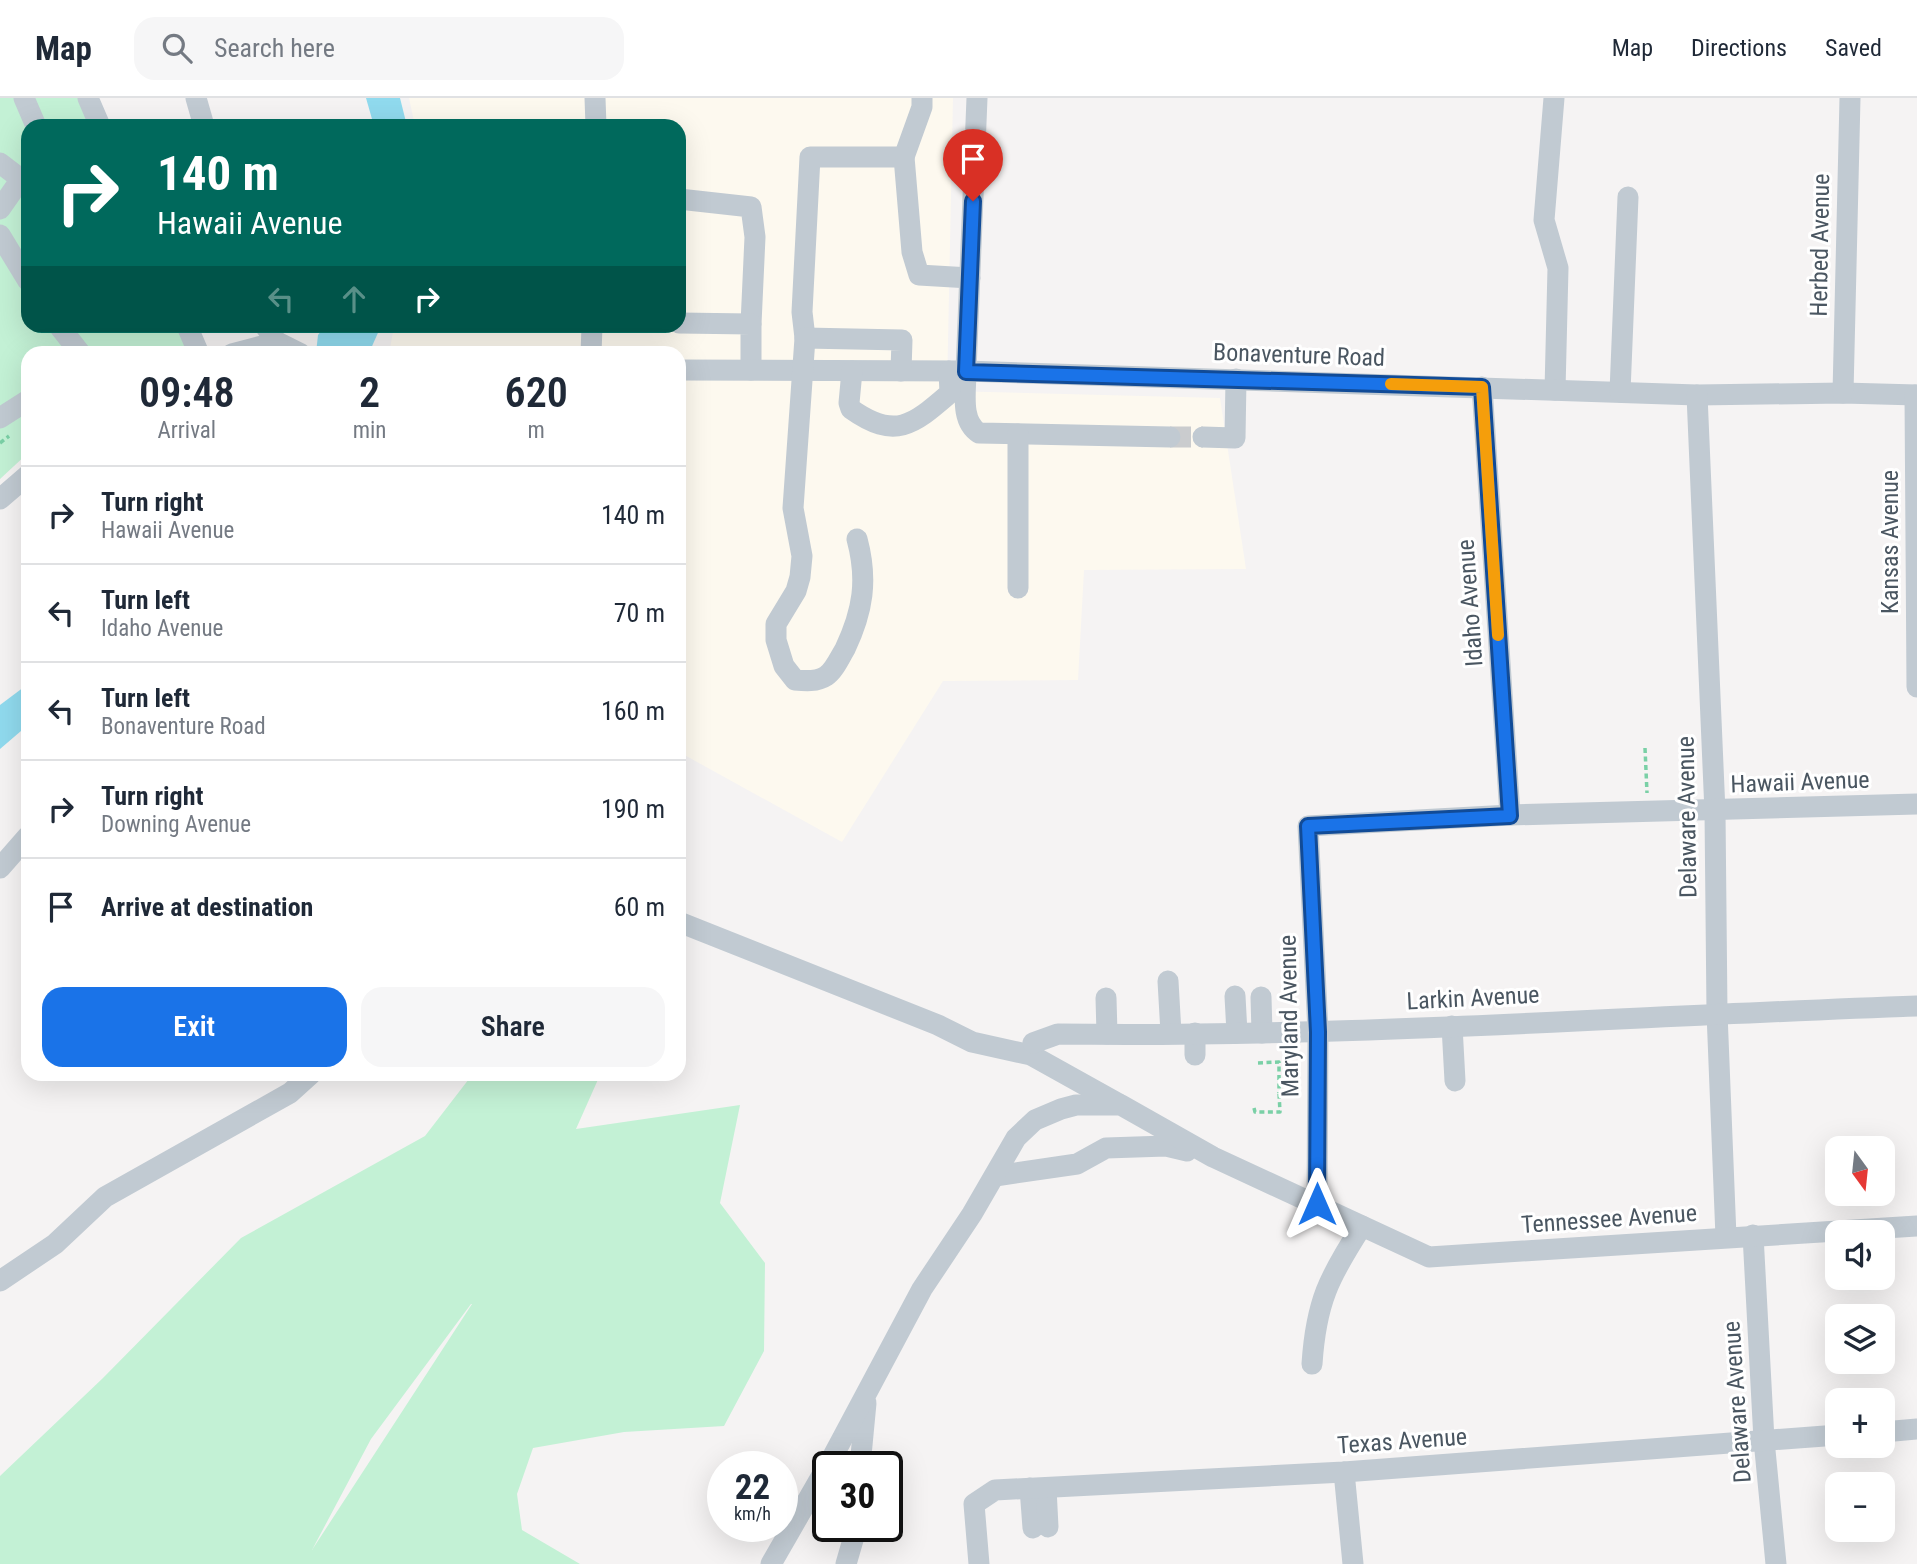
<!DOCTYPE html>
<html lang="en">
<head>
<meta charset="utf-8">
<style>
  body { margin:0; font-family:"Roboto Condensed",sans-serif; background:#f6f6f7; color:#1f2937; height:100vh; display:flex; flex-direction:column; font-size:26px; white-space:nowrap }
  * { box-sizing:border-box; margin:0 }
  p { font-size:23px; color:#747a83 }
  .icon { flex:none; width:38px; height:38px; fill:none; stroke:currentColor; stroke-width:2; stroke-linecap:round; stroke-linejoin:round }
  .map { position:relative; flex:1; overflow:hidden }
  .drawer { position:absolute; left:21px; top:248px; width:665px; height:735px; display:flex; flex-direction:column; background:#fff; border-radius:21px; box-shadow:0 7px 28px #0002 }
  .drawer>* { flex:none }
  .hud { position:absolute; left:21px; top:21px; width:665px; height:214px; border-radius:21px; box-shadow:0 7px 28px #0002; background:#00695c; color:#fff; overflow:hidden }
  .needle { width:46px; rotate:165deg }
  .controls { position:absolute; left:1825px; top:1038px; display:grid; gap:14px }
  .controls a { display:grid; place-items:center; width:70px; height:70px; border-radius:14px; background:#fff; box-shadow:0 7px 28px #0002; font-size:35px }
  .speed { position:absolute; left:707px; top:1353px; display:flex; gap:14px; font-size:35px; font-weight:700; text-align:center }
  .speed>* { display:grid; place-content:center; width:91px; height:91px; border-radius:50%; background:#fff; box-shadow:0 7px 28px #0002; line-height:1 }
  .speed small { font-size:18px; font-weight:400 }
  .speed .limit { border:4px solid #111; border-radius:10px; background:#fff; color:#111 }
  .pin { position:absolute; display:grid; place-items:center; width:60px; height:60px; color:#fff; margin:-72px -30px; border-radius:50% 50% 50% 0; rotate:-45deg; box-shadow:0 0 7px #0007 }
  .pin .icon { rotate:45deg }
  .me { position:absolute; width:77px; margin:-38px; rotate:0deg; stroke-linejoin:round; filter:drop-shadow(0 0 5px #0008) }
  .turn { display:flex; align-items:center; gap:24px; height:147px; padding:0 21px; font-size:32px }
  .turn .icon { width:91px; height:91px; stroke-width:2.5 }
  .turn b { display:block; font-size:49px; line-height:60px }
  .lanes { display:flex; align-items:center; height:66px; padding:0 21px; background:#0003; justify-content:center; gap:35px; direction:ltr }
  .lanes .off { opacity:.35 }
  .eta { display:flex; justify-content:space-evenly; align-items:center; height:119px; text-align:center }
  .eta b { font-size:42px; font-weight:600; line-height:49px }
  .action { display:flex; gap:14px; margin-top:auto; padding:14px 21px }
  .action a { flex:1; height:80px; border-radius:21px; background:#1a73e8; color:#fff; font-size:28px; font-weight:600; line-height:80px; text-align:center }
  .action a+a { background:#f6f6f7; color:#1f2937 }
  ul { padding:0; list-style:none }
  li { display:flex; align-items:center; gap:21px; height:98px; padding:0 21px; border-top:2px solid #e0e1e3 }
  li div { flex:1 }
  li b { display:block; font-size:26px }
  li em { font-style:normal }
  header { display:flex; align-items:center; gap:42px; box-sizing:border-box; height:98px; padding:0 35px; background:#fff; border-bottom:2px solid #e0e1e3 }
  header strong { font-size:33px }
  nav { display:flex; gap:38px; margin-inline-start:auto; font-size:24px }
  .search { width:490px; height:63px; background:#f6f6f7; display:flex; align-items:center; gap:18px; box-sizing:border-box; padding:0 24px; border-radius:21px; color:#747a83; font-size:26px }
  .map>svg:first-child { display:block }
  .commercial { fill:#fdf9ef }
  .green { fill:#c3f1d5; fill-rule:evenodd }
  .water { fill:#90daee }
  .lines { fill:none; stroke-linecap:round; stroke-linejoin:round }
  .minor-tunnel { stroke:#caccce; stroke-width:21; stroke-dasharray:21 10; stroke-linecap:butt }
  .path { stroke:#7ad0a6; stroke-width:3.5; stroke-dasharray:5 3.5; stroke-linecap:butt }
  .minor { stroke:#c1cad2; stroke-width:21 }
  .route-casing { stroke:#114b97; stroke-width:18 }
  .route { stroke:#1a73e8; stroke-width:12 }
  .slow { stroke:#f59e0b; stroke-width:12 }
  .labels { text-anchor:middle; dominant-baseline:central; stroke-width:6; stroke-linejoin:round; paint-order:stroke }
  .street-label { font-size:24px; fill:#4a5661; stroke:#fff }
</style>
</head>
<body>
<header>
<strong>Map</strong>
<div class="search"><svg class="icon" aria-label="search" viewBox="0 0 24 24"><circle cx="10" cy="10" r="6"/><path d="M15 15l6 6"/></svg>Search here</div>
<nav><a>Map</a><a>Directions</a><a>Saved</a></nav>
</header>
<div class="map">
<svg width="1917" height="1466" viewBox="0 0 1917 1466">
  <rect width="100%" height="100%" fill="#f5f3f3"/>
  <path class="commercial" d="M409 0H953L947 293 1220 300 1246 471 1084 472 1078 582 943 583 842 744 679 654V256H389L394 228H679V28H415Z"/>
  <g class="green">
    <path d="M0 0H95L106 28H28V228H183L190 246 174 255 28 256V355L0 381Z"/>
    <path d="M472 977H600L576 1031 740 1007 720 1105 765 1165 764 1253 724 1328 624 1334 533 1350 517 1396 522 1432 580 1466H0V1378L103 1280 241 1140 425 1038ZM471 1206H472L312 1452 371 1341Z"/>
  </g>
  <g class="water">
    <path d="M366 0H400L407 28H374Z"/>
    <path d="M325 228H381L369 255H316L318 237Z"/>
    <path d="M28 586V627L0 651V607Z"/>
  </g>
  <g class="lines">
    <path class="minor-tunnel" d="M1170 339H1203"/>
    <g class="path">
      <path d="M0 345 9 338"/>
      <path d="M1645 650 1647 695"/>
      <path d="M1258 965 1279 964V995"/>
      <path d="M1254 1010 1255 1014H1280L1279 995 1298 994"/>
    </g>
    <g class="minor">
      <path d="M24 0 36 28"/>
      <path d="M88 0 100 28"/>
      <path d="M196 0 204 28"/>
      <path d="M595 0 596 28"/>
      <path d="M977 0 966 273C966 294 960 323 979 335L1170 339"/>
      <path d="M1554 0 1544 122 1558 170 1555 292"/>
      <path d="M904 59 922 9V0"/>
      <path d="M0 65 21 81 0 111"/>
      <path d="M679 101 751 109 755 139 751 226"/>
      <path d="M0 137 28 183"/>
      <path d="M679 225 751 226V272"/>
      <path d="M59 228 81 256"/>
      <path d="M187 228 199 256"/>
      <path d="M265 228 277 244 301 256"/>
      <path d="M805 240 802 214 810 59H904L912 154 919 177 970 180"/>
      <path d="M232 256 277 244"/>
      <path d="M591 256 592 228"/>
      <path d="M679 272 966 273 1697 297 1843 295 1917 297"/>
      <path d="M852 273 849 305 851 311C896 343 914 326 950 295L949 273"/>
      <path d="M1482 289 1510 717"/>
      <path d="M1620 294 1628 99"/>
      <path d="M1843 295 1850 0"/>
      <path d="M1697 297 1715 714 1717 915 1726 1139"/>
      <path d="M1915 297 1917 589"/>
      <path d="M0 320 28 302"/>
      <path d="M1203 339 1235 340 1236 281"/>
      <path d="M0 401 28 377"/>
      <path d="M857 441C868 482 863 513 845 551 840 559 834 573 826 578 817 584 805 583 795 582L784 568 776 542V526L796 493 800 479 802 458 793 410 805 240 902 242 901 273"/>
      <path d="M1018 490V336"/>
      <path d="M0 770 28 738"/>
      <path d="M679 824 938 927 972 944 1031 957 1119 1006"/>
      <path d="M1168 883 1171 935"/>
      <path d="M1235 898 1237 935"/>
      <path d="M1261 899 1262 935"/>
      <path d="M1106 900 1107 936"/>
      <path d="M1452 928 1455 983"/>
      <path d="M1195 935V957"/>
      <path d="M1033 945 1058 936C1344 940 1631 918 1917 908"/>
      <path d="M995 1078 1077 1066 1106 1050 1166 1048 1187 1053"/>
      <path d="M1317 1106 1318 934 1308 728 1510 717 1917 706"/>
      <path d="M1753 1137 1764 1342 1776 1466"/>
      <path d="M0 1183 55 1146 105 1099 290 995 311 976"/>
      <path d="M1312 1266C1316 1204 1329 1179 1362 1128"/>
      <path d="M1883 1334 1917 1331"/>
      <path d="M860 1368 866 1305"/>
      <path d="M1344 1374 1353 1466"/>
      <path d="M1030 1390 1033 1430"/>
      <path d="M1046 1390 1048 1429"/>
      <path d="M771 1466 833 1358 922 1191 972 1116 1016 1040 1035 1022 1061 1011 1076 1007H1121L1213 1059 1429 1159 1917 1128"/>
      <path d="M846 1466 857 1428"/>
      <path d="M979 1466 974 1406 995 1392 1344 1374 1838 1337"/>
    </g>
  </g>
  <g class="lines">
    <defs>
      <path id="route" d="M973 103 966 274 1482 289 1510 718 1308 728 1318 934 1317 1106"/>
    </defs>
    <use href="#route" class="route-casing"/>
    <use href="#route" class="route"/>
    <path class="slow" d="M1391 286 1482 289 1498 537"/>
  </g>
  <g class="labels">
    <g class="street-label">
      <text transform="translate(1820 147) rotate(-89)">Herbed Avenue</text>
      <text transform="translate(1299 257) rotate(2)">Bonaventure Road</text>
      <text transform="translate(1890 444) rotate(-90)">Kansas Avenue</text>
      <text transform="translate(1470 505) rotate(-94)">Idaho Avenue</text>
      <text transform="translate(1800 684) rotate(-2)">Hawaii Avenue</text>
      <text transform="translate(1687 719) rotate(-91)">Delaware Avenue</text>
      <text transform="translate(1473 900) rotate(-3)">Larkin Avenue</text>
      <text transform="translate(1289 918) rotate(-91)">Maryland Avenue</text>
      <text transform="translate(1609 1121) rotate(-4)">Tennessee Avenue</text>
      <text transform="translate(1737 1304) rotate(-94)">Delaware Avenue</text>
      <text transform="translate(1402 1343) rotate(-4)">Texas Avenue</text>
    </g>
  </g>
</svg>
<div class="controls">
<a><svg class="needle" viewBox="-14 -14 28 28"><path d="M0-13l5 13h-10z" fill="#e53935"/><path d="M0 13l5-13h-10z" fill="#747a83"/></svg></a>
<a><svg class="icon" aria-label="sound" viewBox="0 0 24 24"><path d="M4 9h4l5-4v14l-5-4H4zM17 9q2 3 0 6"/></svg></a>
<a><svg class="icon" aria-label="layers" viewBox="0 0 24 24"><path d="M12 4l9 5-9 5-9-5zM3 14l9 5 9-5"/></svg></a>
<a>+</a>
<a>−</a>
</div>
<div class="speed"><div>22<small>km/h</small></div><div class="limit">30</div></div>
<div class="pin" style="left:973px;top:103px;background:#d93025"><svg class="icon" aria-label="arrive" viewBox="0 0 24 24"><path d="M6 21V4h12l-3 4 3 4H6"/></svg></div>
<svg class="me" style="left:1317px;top:1106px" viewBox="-20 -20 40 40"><path d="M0-17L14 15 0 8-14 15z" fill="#1a73e8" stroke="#fff" stroke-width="4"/></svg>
<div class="hud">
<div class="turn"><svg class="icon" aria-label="right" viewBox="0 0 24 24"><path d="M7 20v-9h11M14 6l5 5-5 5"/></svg><div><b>140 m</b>Hawaii Avenue</div></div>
<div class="lanes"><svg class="icon off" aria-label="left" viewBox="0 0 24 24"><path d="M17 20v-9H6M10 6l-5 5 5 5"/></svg><svg class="icon off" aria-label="ahead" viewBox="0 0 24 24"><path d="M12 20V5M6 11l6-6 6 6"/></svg><svg class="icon" aria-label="right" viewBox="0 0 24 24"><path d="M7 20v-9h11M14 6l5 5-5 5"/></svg></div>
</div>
<section class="drawer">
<div class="eta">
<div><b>09:48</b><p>Arrival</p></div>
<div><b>2</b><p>min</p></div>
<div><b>620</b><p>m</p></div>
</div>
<ul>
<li><svg class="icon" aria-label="right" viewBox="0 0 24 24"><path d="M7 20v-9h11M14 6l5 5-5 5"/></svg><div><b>Turn right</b><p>Hawaii Avenue</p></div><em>140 m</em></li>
<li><svg class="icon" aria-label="left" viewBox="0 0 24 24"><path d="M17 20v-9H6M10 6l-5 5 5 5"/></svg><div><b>Turn left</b><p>Idaho Avenue</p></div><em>70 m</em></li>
<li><svg class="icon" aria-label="left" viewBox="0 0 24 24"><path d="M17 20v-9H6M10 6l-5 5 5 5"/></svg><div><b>Turn left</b><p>Bonaventure Road</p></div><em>160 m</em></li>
<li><svg class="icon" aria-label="right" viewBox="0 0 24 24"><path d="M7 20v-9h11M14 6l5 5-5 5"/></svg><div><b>Turn right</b><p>Downing Avenue</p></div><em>190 m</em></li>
<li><svg class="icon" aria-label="arrive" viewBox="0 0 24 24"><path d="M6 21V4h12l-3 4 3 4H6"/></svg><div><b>Arrive at destination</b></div><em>60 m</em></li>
</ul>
<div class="action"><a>Exit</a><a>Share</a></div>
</section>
</div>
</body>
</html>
